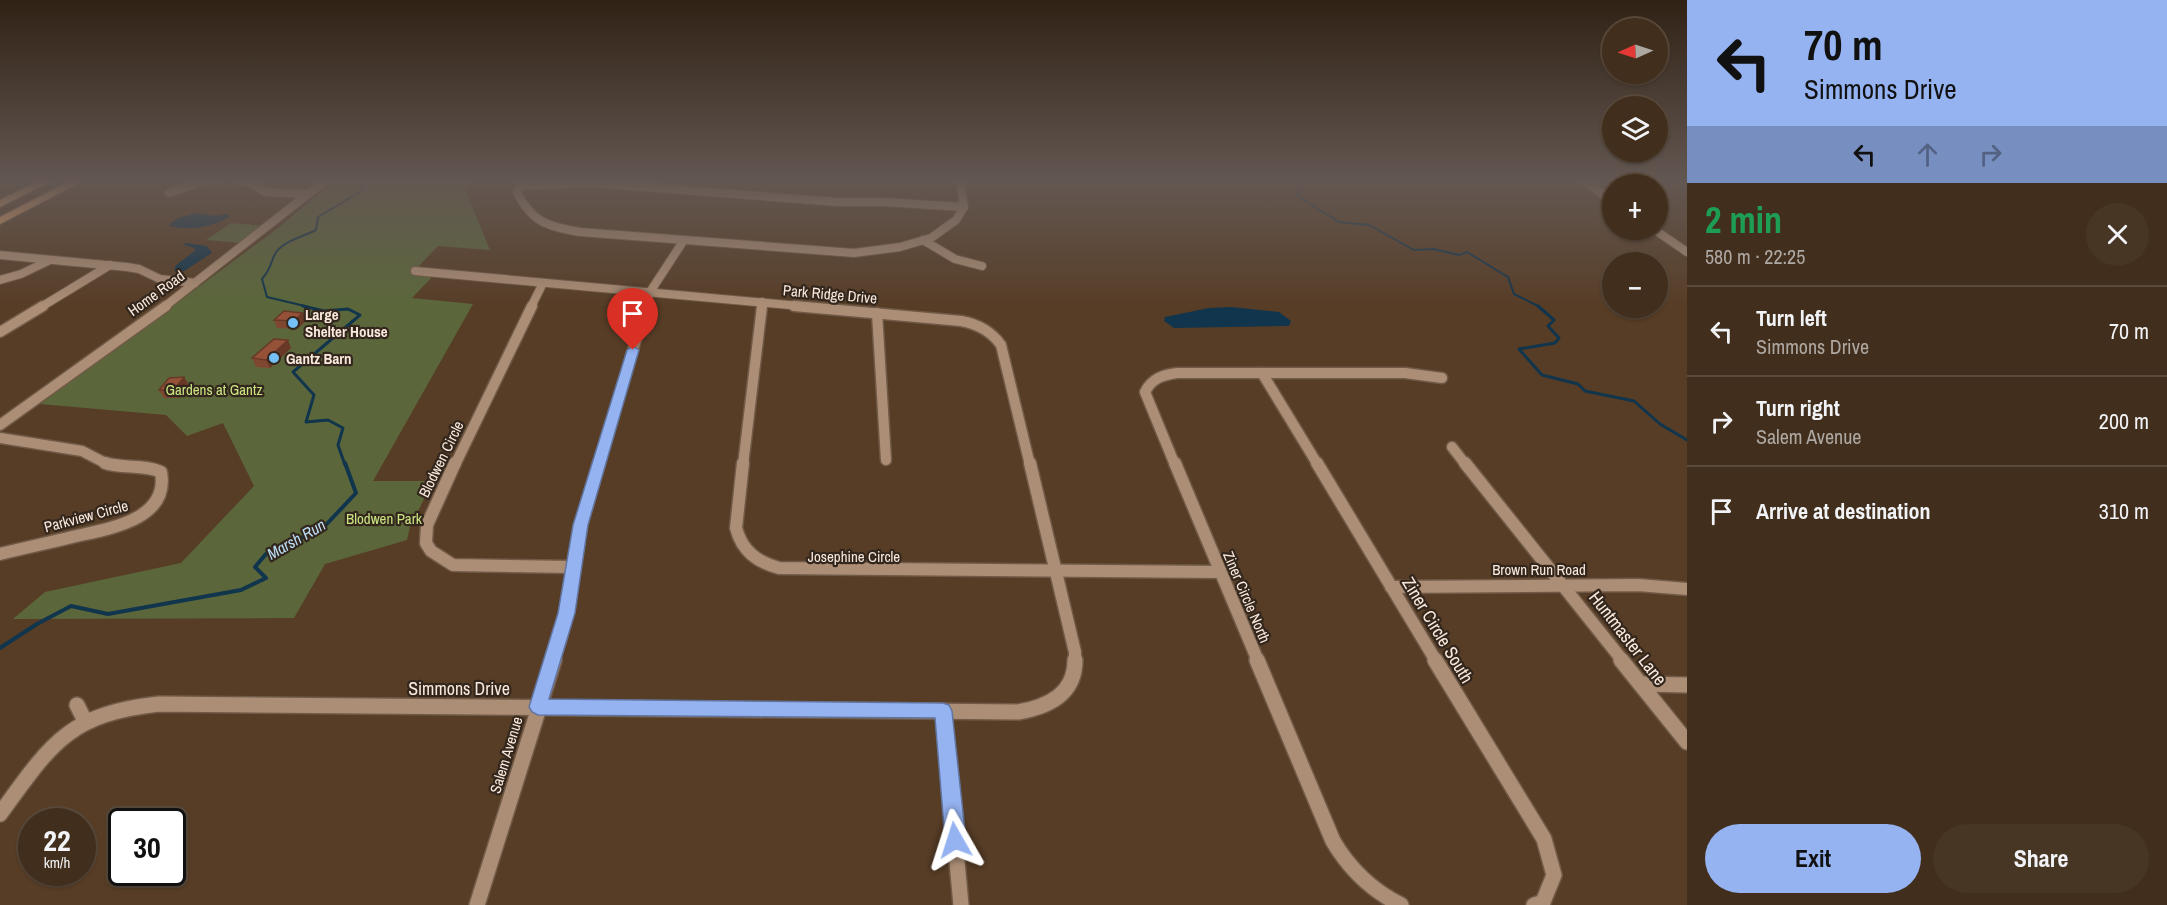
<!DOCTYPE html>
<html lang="en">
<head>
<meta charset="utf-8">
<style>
  body { margin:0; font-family:"Archivo Narrow",sans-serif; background:#483625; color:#f1f3f6; height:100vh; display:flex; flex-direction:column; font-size:22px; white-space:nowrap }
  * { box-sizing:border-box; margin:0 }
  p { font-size:20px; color:#aea8a3 }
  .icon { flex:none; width:33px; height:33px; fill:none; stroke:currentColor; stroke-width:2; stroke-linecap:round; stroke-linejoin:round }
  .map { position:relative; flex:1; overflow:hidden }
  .panel { display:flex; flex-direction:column; background:#412e1c; width:480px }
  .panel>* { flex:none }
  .guide { background:#95b2f1; color:#111; overflow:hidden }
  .needle { width:39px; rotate:267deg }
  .controls { position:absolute; left:1602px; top:18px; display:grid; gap:12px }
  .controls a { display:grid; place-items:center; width:66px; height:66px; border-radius:50%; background:#412e1c; box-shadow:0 2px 4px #0004,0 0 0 2px #5a4a3b; font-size:30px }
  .speed { position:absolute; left:18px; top:808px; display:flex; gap:12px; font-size:30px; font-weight:700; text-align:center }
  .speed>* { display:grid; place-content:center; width:78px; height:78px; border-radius:50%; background:#412e1c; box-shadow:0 2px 4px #0004,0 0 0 2px #5a4a3b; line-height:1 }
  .speed small { font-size:15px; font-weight:400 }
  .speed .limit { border:3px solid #111; border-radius:9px; background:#fff; color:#111 }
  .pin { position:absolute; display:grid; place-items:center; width:51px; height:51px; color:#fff; margin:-62px -26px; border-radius:50% 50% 50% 0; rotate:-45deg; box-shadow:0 0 6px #0007 }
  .pin .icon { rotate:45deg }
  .me { position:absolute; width:66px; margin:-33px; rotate:354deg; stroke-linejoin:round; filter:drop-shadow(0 0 4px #0008) }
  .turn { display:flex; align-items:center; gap:21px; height:126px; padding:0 18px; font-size:27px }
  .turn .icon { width:78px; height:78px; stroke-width:2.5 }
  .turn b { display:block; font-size:42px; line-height:51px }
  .lanes { display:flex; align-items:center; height:57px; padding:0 18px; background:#0003; justify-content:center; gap:30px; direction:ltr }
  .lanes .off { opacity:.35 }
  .round { display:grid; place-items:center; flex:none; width:63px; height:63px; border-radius:32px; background:#483625 }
  .overview { display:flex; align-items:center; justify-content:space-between; height:102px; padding:0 18px }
  h1 { font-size:36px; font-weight:800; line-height:45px; color:#1e9e55 }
  .button { display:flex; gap:12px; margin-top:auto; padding:12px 18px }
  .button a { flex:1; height:69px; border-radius:36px; background:#95b2f1; color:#111; font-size:24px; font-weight:800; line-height:69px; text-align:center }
  .button a+a { background:#483625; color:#f1f3f6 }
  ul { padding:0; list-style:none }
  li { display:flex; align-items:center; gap:18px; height:90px; padding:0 18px; border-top:2px solid #5a4a3b }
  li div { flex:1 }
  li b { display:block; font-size:22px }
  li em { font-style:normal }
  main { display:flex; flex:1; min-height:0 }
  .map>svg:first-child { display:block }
  .green { fill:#5b673b }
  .water { fill:#11354c }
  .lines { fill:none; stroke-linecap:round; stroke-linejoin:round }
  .stream-far2 { stroke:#11354c; stroke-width:2 }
  .stream-far1 { stroke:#11354c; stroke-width:3 }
  .stream { stroke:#11354c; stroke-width:4 }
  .minor-far3-casing { stroke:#705a47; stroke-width:10 }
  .minor-far2-casing { stroke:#705a47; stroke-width:13 }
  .minor-far1-casing { stroke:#705a47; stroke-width:15 }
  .minor-casing { stroke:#705a47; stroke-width:18 }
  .highway-casing { stroke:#705a47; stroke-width:3 }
  .minor-far3 { stroke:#ac8e76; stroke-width:8 }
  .minor-far2 { stroke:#ac8e76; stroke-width:10 }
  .minor-far1 { stroke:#ac8e76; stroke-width:12 }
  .minor { stroke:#ac8e76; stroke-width:15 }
  .highway { fill:#e9a870; fill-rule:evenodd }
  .wall { fill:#804730 }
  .shaded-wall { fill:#683927 }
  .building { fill:#955238; stroke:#683927; stroke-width:1.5 }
  .route { fill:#95b2f1; stroke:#61749d; stroke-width:1.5 }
  .poi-dot { fill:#75c0f6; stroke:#33271d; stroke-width:2 }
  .labels { text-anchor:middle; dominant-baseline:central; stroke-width:4.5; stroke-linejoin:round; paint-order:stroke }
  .street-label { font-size:15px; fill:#fae9dc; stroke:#33271d }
  .poi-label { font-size:15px; font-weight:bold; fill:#fae9dc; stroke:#33271d; text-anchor:start }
  .park-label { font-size:15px; fill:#cae481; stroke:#33271d }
  .water-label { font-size:16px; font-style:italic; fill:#bcdff9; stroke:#33271d }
  .near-street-label { font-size:18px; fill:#fae9dc; stroke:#33271d }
</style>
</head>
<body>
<main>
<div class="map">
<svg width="1687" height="905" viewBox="0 0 1687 905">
  <rect width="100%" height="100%" fill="#573d26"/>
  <g class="green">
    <path d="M335 180H474L466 191 490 250 438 246 412 273 433 276 412 298 473 304 373 481H433L410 527 407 540 325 564 294 618 13 619 45 592 181 563 254 486 223 423 187 436 166 415 40 404 278 228Z"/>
    <path d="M231 223 264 226 242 243 206 240Z"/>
  </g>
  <g class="water">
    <path d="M198 213 215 216 227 214 230 216C214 227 189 231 170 226L171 223 178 218Z"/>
    <path d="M186 243 207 246 212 253 184 271H174L176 265 195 251 194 248 182 244Z"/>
    <path d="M1231 307 1279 312 1291 321 1289 326 1174 328 1164 321 1165 317 1209 308Z"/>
  </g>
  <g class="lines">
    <g class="stream-far2">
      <path d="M1298 180 1297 196 1339 222 1369 225 1414 250 1433 249 1459 255 1467 252 1508 277 1514 294 1540 307"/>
      <path d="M309 307 267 297 262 279C272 267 269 266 275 254 281 242 304 236 316 230L318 217 358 193 368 180"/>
    </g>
    <g class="stream-far1">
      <path d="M303 306 324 311 348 309 360 315 293 372 314 395 306 422 328 420 343 428 338 445 345 465"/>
      <path d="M1538 306 1554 320 1548 326 1559 338 1555 343 1519 349 1542 375 1578 384 1585 391 1634 401 1660 424 1687 440"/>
    </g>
    <path class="stream" d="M0 648 37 624 71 606 108 614 241 590 266 578 255 567 266 554 323 528 356 493 345 463"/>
    <defs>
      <g id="minor-far3">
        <path d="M238 180 251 183 265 192 309 194"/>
        <path d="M522 180 517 192C532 223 548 226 580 232L854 253 900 247 931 238 956 220 964 207 960 180"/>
        <path d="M1583 180 1612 201"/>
        <path d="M519 186 591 183 838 202H885L964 207"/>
        <path d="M169 193 204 181 217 180"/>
        <path d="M1655 230 1687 252"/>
        <path d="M923 240 955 259 982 266"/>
        <path d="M0 255 127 267 139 269 160 279 195 283"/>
        <path d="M415 271 811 307"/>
        <path d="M0 280 21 274 50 260"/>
        <path d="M41 307 110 265"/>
        <path d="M164 307 326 180"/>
        <path d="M531 307 543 283"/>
        <path d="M645 307 650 292 684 240"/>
        <path d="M761 307 762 302"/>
      </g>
      <g id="minor-far2">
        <path d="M794 306 961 321C978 324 991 331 1001 345L1030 465"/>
        <path d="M877 313 886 460"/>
        <path d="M0 332 43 306"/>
        <path d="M1262 373 1318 465"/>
        <path d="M0 425 166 306"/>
        <path d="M0 438 82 451 109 465"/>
        <path d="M1452 447 1466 465"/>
        <path d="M455 465 532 306"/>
        <path d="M599 465 646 306"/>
        <path d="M743 465 762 306"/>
        <path d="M1175 465 1145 392C1152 378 1163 375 1177 373H1405L1442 378"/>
      </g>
      <g id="minor-far1">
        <path d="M455 463 427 525 426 543 431 551 453 565 572 567"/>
        <path d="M743 463 736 528C742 551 757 562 779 568L1219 572"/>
        <path d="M1030 463 1075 652V661"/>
        <path d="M1175 463 1258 661"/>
        <path d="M1317 463 1436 661"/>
        <path d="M1465 463 1623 661"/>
        <path d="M0 554C24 548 48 543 72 537 106 529 170 521 161 472 144 464 123 469 105 463"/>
        <path d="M1391 587 1638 585 1687 589"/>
        <path d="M553 661 561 637 581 525 599 463"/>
      </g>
      <g id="minor">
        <path d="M1257 660 1333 841C1350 870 1371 890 1401 905"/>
        <path d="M1435 660 1544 839 1554 875 1543 902 1534 905"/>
        <path d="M1621 660 1687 742"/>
        <path d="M1642 684 1687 685"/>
        <path d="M77 705 85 721"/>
        <path d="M943 711 961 905"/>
        <path d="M0 814C51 744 68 714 159 704L1018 712C1048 707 1075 694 1075 660"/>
        <path d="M477 905 554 660"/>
      </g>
      <g id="highway">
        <path d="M41 180H54L0 207V200Z"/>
        <path d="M72 180H85L0 224V217Z"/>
      </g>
    </defs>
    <use href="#minor-far3" class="minor-far3-casing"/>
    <use href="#minor-far2" class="minor-far2-casing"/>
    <use href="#minor-far1" class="minor-far1-casing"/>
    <use href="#minor" class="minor-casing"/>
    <use href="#highway" class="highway-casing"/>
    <use href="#minor-far3" class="minor-far3"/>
    <use href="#minor-far2" class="minor-far2"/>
    <use href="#minor-far1" class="minor-far1"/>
    <use href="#minor" class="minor"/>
    <use href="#highway" class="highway"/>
  </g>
  <g class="wall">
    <path d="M274 320H307L297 329 277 328Z"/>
    <path d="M291 348 270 368 256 367 252 358Z"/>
    <path d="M189 385 179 398H164L159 390Z"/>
  </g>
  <g class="shaded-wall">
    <path d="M303 313 307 320 297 329 293 321Z"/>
    <path d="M288 340 291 348 270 368 266 360Z"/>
    <path d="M184 377 189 385 179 398 174 390Z"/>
  </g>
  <g class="building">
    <path d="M284 311 303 313 293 321 274 320Z"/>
    <path d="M274 339 288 340 266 360 252 358Z"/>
    <path d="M184 377 174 390H159L169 378Z"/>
  </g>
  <linearGradient id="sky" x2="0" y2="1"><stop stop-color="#302215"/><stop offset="0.59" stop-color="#635752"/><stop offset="1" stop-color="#635752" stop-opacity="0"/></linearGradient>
  <rect width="1687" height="307" fill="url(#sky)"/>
  <path class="route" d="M633 346 639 350 588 525 575 613 549 699 943 703 949 705 952 711 966 840 963 847 955 850 948 847 945 840 935 718 538 715 532 712 529 707 558 613 573 525 627 350Z"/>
  <g class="poi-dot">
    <circle cx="293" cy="323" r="6"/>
    <circle cx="274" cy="358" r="6"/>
  </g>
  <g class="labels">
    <g class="street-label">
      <text transform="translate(156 293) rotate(-36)">Home Road</text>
      <text transform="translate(830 294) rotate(5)">Park Ridge Drive</text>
      <text transform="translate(441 459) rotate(-64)">Blodwen Circle</text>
      <text transform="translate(86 516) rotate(-15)">Parkview Circle</text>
      <text x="854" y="556">Josephine Circle</text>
      <text x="1539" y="569">Brown Run Road</text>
      <text transform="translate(1247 597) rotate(67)">Ziner Circle North</text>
      <text transform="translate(506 755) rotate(-73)">Salem Avenue</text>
    </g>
    <g class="poi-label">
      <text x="305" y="314">Large<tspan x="305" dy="17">Shelter House</tspan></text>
      <text x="286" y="358">Gantz Barn</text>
    </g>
    <g class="park-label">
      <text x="214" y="389">Gardens at Gantz</text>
      <text x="384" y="518">Blodwen Park</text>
    </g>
    <g class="water-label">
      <text transform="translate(296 539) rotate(-30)">Marsh Run</text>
    </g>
    <g class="near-street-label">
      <text transform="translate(1438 630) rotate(59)">Ziner Circle South</text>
      <text transform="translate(1628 638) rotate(52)">Huntmaster Lane</text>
      <text x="459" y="688">Simmons Drive</text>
    </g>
  </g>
</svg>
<div class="controls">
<a><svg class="needle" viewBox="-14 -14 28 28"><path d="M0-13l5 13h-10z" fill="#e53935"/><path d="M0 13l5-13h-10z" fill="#aea8a3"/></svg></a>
<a><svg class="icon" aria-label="layers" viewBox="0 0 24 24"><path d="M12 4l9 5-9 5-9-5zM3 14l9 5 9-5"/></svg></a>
<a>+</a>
<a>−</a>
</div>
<div class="speed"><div>22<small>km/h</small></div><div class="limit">30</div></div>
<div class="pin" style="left:633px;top:350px;background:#d93025"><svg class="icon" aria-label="arrive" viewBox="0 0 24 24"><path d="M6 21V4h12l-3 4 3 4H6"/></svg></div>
<svg class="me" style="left:955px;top:840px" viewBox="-20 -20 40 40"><path d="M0-17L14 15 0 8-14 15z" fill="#95b2f1" stroke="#fff" stroke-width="4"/></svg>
</div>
<section class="panel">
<div class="guide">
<div class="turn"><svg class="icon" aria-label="left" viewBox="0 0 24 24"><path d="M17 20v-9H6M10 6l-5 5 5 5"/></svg><div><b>70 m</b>Simmons Drive</div></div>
<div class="lanes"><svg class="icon" aria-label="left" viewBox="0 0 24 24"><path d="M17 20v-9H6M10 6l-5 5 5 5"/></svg><svg class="icon off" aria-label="ahead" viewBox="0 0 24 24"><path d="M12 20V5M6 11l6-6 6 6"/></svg><svg class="icon off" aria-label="right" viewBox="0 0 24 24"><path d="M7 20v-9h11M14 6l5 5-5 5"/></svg></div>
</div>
<div class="overview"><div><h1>2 min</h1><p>580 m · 22:25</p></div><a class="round"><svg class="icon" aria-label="close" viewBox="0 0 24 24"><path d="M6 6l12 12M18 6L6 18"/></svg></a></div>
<ul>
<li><svg class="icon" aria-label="left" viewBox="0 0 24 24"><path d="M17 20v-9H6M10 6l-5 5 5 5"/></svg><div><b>Turn left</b><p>Simmons Drive</p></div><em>70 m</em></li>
<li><svg class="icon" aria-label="right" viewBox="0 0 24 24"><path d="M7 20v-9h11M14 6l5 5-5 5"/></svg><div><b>Turn right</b><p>Salem Avenue</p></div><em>200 m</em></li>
<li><svg class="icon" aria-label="arrive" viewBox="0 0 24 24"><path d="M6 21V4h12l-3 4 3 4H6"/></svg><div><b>Arrive at destination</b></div><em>310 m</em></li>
</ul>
<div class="button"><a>Exit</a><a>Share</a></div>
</section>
</main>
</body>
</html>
